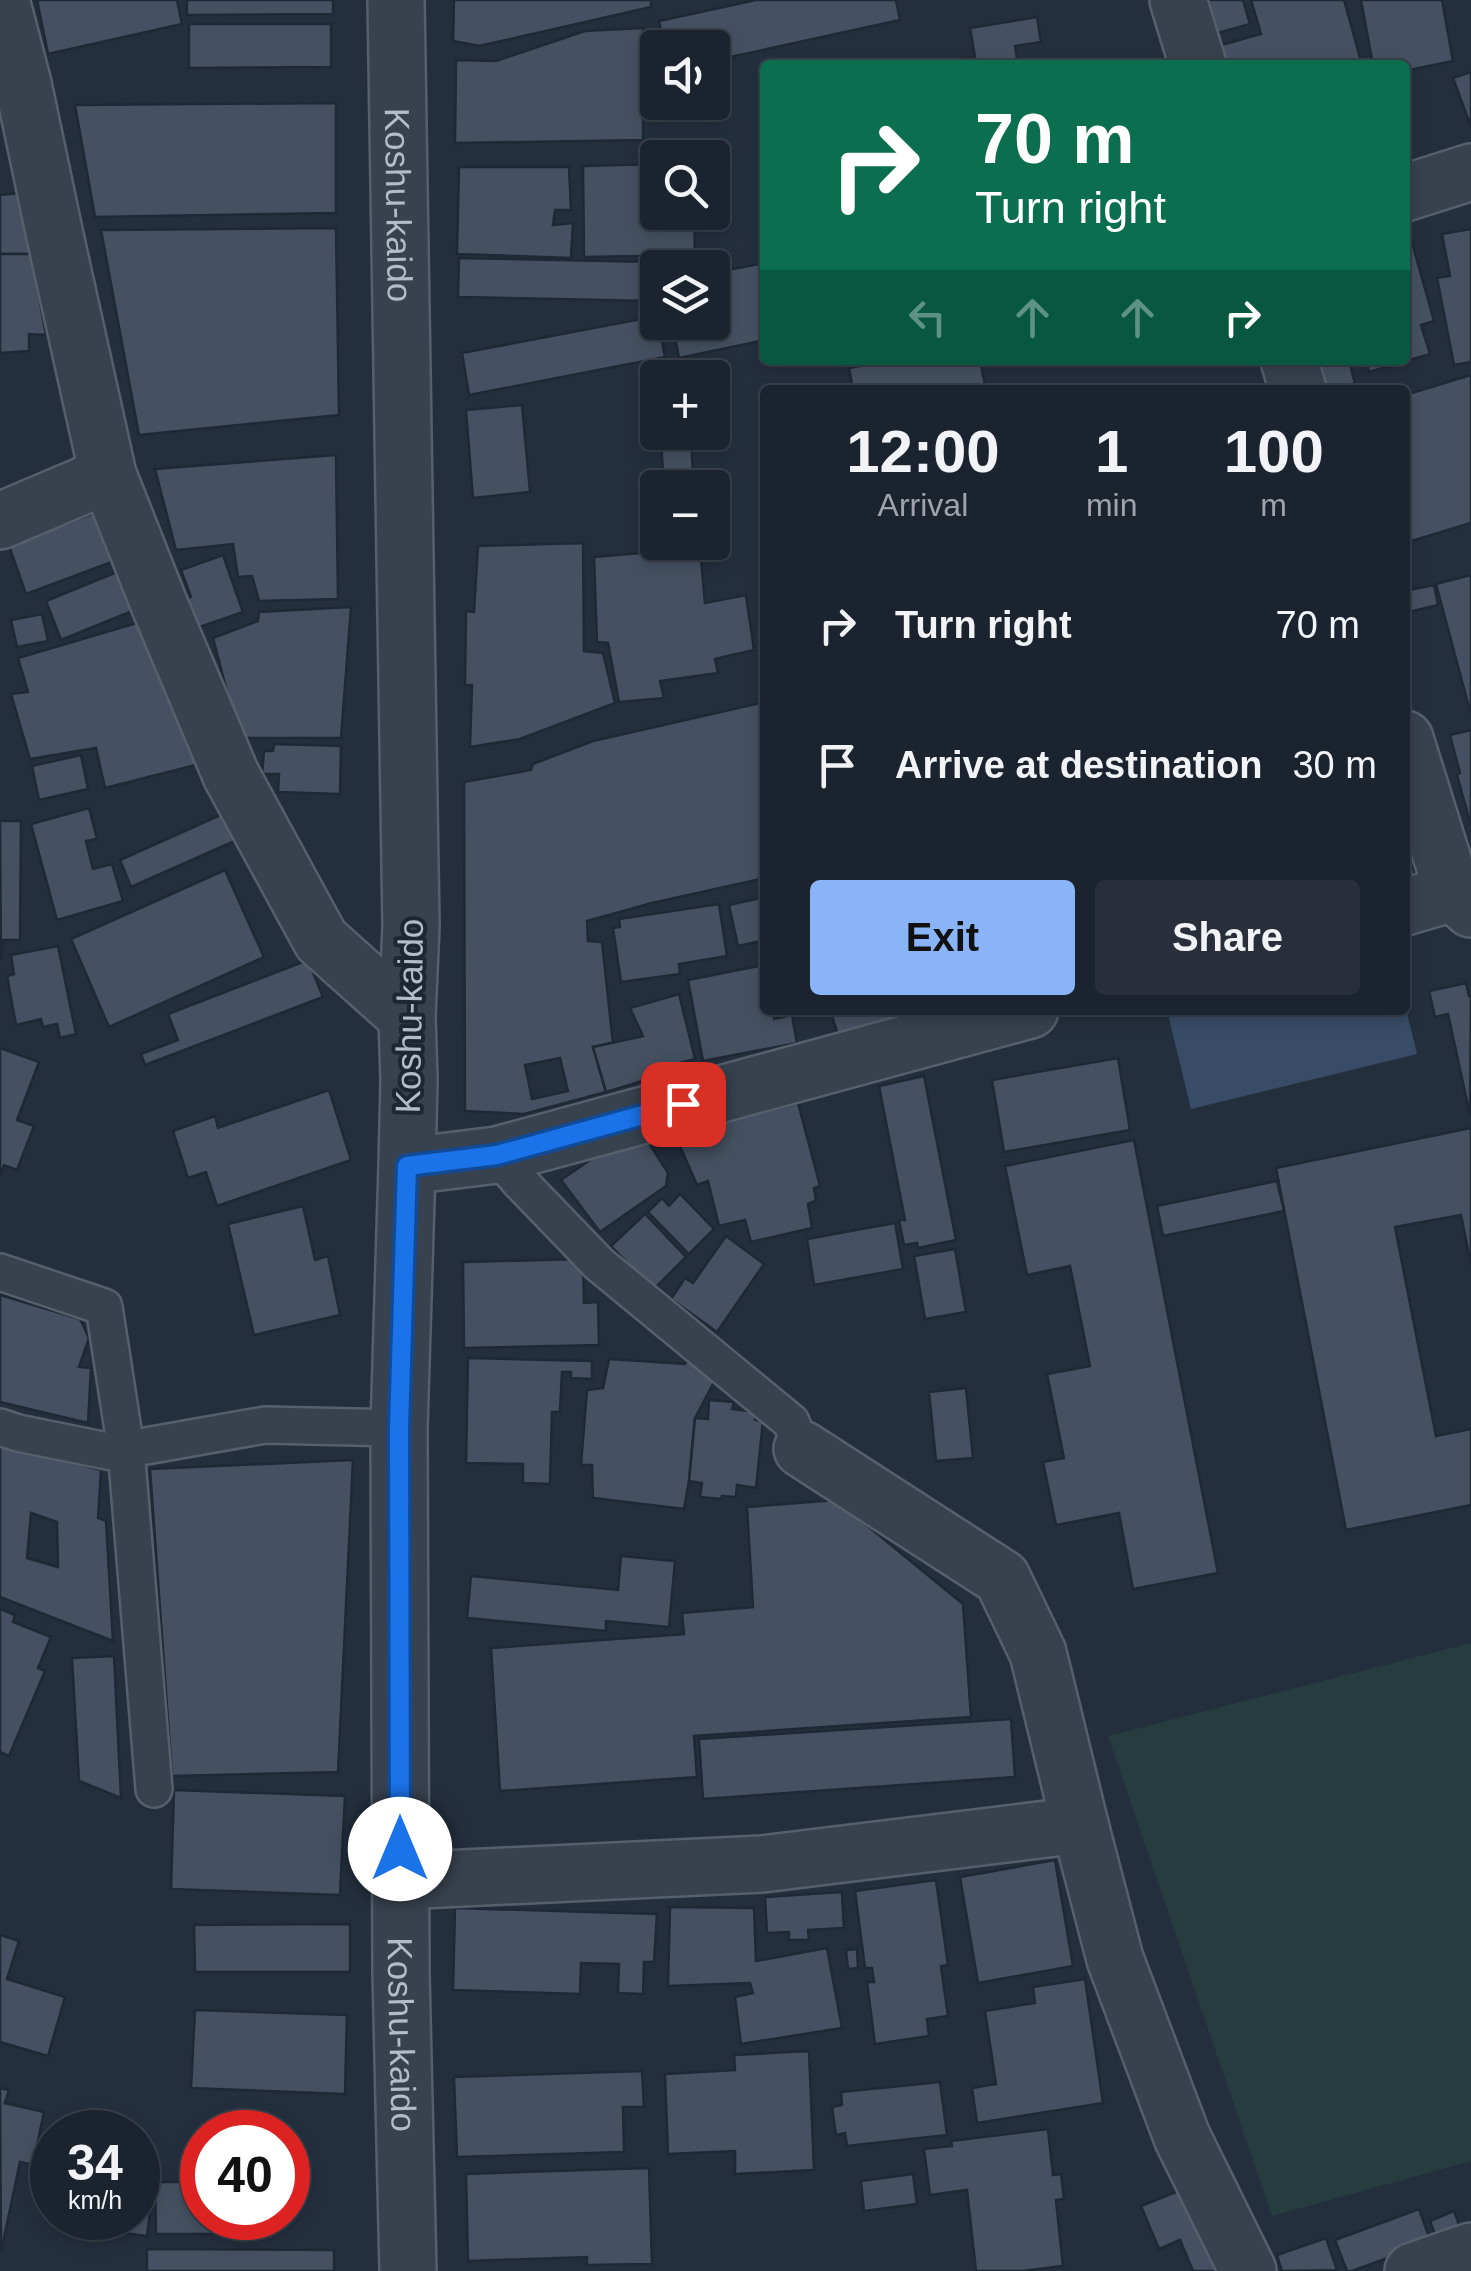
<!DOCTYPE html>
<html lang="en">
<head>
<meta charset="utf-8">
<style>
  body { margin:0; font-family:Arial,sans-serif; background:#282f3a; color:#f1f3f6; height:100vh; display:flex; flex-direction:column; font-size:38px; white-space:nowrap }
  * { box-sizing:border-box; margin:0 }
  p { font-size:32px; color:#a0a4aa }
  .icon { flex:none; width:55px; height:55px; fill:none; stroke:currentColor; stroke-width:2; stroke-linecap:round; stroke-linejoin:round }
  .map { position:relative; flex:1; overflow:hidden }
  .drawer { position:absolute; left:760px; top:385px; width:650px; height:630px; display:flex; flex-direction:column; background:#1b232e; border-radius:10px; box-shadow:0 5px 15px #0003,0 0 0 2px #39404a }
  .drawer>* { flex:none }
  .top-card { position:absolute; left:760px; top:60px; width:650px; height:305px; border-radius:10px; box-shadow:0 5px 15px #0003,0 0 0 2px #39404a; background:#0b6e4f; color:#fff; overflow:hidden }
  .buttons { position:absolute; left:640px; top:30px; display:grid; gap:20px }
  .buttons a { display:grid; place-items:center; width:90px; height:90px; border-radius:10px; background:#1b232e; box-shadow:0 5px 15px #0003,0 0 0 2px #39404a; font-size:50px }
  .speed { position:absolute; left:30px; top:2110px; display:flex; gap:20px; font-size:50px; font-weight:700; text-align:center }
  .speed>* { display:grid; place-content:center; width:130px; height:130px; border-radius:50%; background:#1b232e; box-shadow:0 5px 15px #0003,0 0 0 2px #39404a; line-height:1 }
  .speed small { font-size:25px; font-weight:400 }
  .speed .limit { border:15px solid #d22; background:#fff; color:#111 }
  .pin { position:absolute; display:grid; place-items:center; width:85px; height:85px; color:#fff; margin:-42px; border-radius:20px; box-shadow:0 5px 15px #0006 }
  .me { position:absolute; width:110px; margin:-55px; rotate:0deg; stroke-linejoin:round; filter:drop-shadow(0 0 8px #0008) }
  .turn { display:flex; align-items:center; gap:35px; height:210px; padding:0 50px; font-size:45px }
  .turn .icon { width:130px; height:130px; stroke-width:2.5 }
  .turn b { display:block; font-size:70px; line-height:85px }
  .lanes { display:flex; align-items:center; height:95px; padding:0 50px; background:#0003; justify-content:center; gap:50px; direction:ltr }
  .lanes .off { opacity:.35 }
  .eta { display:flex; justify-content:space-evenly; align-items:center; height:170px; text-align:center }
  .eta b { font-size:60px; font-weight:800; line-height:70px }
  .cta { display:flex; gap:20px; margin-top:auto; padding:20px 50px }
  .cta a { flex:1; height:115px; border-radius:10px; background:#8ab4f8; color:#111; font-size:40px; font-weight:800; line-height:115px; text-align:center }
  .cta a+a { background:#282f3a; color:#f1f3f6 }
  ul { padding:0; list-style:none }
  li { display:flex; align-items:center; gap:30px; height:140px; padding:0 50px }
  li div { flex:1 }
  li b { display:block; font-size:38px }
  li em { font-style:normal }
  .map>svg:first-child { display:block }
  .green { fill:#263c3f }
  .water { fill:#394c67 }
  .building { fill:#455162; stroke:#1f2835; stroke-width:2.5; fill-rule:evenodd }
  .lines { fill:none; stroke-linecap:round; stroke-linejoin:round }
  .service-casing { stroke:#565f6c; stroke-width:40 }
  .minor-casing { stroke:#565f6c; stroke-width:60 }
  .tertiary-casing { stroke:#565f6c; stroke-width:60 }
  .service { stroke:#38414e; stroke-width:35 }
  .minor { stroke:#38414e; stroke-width:55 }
  .tertiary { stroke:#38414e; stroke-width:55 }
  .route-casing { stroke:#114b97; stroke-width:25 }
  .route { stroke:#1a73e8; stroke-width:18 }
  .labels { text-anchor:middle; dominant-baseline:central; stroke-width:8; stroke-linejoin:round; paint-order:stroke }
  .street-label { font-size:35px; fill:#b4bcc9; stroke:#1d2633 }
</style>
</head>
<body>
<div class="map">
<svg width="1471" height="2271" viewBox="0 0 1471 2271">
  <rect width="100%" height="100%" fill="#242f3e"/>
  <path class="green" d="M1471 1643V2161L1272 2216 1108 1736Z"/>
  <path class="water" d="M1405 1005 1417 1054 1191 1109 1167 1010H1405Z"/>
  <g class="building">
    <path d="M37 0H177L182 24 48 54Z"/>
    <path d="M187 0H333V14L187 15Z"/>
    <path d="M454 0H651V7L479 46 453 41Z"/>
    <path d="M756 0H896L900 20 712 61V48H665L659 21Z"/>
    <path d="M1197 0H1243L1250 24 1207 36Z"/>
    <path d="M1251 0H1344L1362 65H1215L1211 48 1261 34Z"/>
    <path d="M1361 0H1442L1453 61 1405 71V65H1373Z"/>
    <path d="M1037 17 1041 42 1015 46 1018 65H928L975 57 970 28Z"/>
    <path d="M189 24H331V67L189 68Z"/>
    <path d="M643 28V140L455 143 456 60 496 61 585 31Z"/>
    <path d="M1471 72V127L1453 78Z"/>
    <path d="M336 103V213L95 217 75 105Z"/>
    <path d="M658 164V212H694L695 255 584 257 583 166Z"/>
    <path d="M459 167H569L571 210H555L553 225 573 223 571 258 457 254Z"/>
    <path d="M20 193 31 254H0V195Z"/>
    <path d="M1406 221 1434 321 1421 325 1430 354 1369 372 1366 360H1405Z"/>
    <path d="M336 228 339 415 139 435 101 230Z"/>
    <path d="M1471 229V362L1454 365 1437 278 1450 276 1442 234Z"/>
    <path d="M0 254H31L46 335 29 334V351L0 353Z"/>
    <path d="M459 258 653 262 652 301 458 297Z"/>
    <path d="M764 263 765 340 679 358 672 322H712V273Z"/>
    <path d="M657 316 665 357 469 395 462 353Z"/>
    <path d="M890 360H980L986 390H853L849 368Z"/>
    <path d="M1315 360H1349L1355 384 1333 390H1323Z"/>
    <path d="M1471 375V523L1405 543V395Z"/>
    <path d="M522 405 530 492 473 498 466 410Z"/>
    <path d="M691 440 694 488H664L661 442Z"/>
    <path d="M336 455 338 599 259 601 252 576 238 577 233 544 176 550 155 469Z"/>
    <path d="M99 511 117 560 26 594 9 546Z"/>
    <path d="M583 543 584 651 603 653 615 703 520 739 470 747 472 685H465L466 611 474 612 478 546Z"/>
    <path d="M700 548 705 603 746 595 754 650 715 659 718 673 660 681 664 698 619 702 608 643 597 642 594 557Z"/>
    <path d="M223 555 243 612 194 629 183 600 191 597 181 570Z"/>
    <path d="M122 570 137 609 61 640 46 601Z"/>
    <path d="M1471 575V711H1470L1436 584Z"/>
    <path d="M1434 585 1438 605 1405 613V591Z"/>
    <path d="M351 607 341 738H239L213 638 258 621 259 612Z"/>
    <path d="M42 614 48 641 17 647 11 620Z"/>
    <path d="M147 620 200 764 105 788 96 748 30 759 11 694 28 692 18 658Z"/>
    <path d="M765 702V878L652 903 587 921 588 941 602 942 613 1043 593 1047 606 1092 524 1114 465 1111 464 782 531 770 533 764 593 741ZM560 1058 568 1091 532 1099 525 1065Z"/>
    <path d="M1471 730V826L1457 775 1460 773 1450 735Z"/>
    <path d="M274 744 341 746 340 794 278 792 279 774H262L264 751H273Z"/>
    <path d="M81 755 88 789 39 800 32 766Z"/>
    <path d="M89 808 97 839 86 841 93 869 112 864 123 901 57 920 31 824Z"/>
    <path d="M225 813 237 840 131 887 120 860Z"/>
    <path d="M0 821H21L20 940H3L1 960Z"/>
    <path d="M1405 831 1418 889 1405 892Z"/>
    <path d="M225 870 264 957 109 1027 71 939Z"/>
    <path d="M765 897V940L738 946 729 905Z"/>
    <path d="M719 904 727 956 679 964 680 974 621 982 613 928 620 927 619 919Z"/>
    <path d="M58 946 76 1034 60 1038 57 1024 43 1027 41 1019 16 1025 7 976 14 974 11 955Z"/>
    <path d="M308 960 323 997 145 1065 141 1054 178 1040 168 1014Z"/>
    <path d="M764 965 765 1010H772L774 1019 792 1015 797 1043 703 1061 688 980Z"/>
    <path d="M1466 983 1469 996H1471L1470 1115 1448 1014 1435 1017 1429 991Z"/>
    <path d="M679 994 695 1059 668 1066 669 1073 606 1092 593 1047 643 1036 630 1008Z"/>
    <path d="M830 1010H924L838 1035Z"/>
    <path d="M0 1048 39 1062 17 1120 34 1126 17 1170 4 1165 0 1175Z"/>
    <path d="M1118 1058 1130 1130 1004 1152 992 1080Z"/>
    <path d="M924 1076 956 1240 918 1248 917 1243 904 1245 899 1220H905L879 1086Z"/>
    <path d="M329 1090 351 1160 217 1206 206 1172 188 1178 173 1131 215 1116 218 1128Z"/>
    <path d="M798 1103 820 1186 814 1188 816 1200 808 1204 812 1228 751 1242 745 1220 719 1226 708 1181 697 1185 675 1135Z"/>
    <path d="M1471 1128V1265L1461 1215 1395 1227 1436 1436 1471 1429V1505L1346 1530 1276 1168Z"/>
    <path d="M1134 1140 1218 1573 1133 1589 1119 1513 1056 1525 1043 1462 1064 1458 1047 1374 1090 1366 1070 1266 1027 1275 1005 1166Z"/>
    <path d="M649 1143 668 1173 666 1186 600 1232 561 1180 606 1149Z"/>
    <path d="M1277 1181 1284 1211 1163 1236 1157 1206Z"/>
    <path d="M680 1194 714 1229 689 1254 648 1212 662 1198 669 1206Z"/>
    <path d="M303 1206 315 1260 328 1256 340 1315 254 1335 228 1224Z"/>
    <path d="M645 1214 686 1257 653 1290 611 1246Z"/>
    <path d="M895 1223 903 1269 814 1285 807 1239Z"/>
    <path d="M726 1236 764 1264 717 1332 671 1299 685 1278 693 1283Z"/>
    <path d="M955 1249 966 1312 925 1319 914 1256Z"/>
    <path d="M583 1259 584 1303 598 1302 599 1345 464 1348 463 1262Z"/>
    <path d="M0 1295 80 1319 89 1338 79 1367 91 1368 88 1423 0 1402Z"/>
    <path d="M689 1356 715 1380 695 1418 689 1481 684 1509 593 1498 592 1465H581L587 1390 603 1388 609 1359 685 1364Z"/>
    <path d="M468 1358 592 1361V1379L571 1378V1372H562L560 1412H552L550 1484 523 1483V1464L466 1463Z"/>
    <path d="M966 1388 973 1458 936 1461 929 1392Z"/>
    <path d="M709 1400 734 1402 732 1409 756 1412 755 1420 763 1421 756 1488 737 1485 736 1497 722 1496 721 1499 700 1497 702 1483 689 1481 695 1418 708 1419Z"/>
    <path d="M0 1443 101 1470 98 1518 106 1521 113 1641 0 1597ZM31 1513 57 1522 58 1567 27 1558Z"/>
    <path d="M353 1460 338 1772 172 1776 150 1469Z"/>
    <path d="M836 1500 963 1604 971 1717 694 1736 697 1777 500 1791 491 1648 684 1634 682 1613 753 1607 747 1507Z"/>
    <path d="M621 1556 675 1561 669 1627 606 1621V1631L467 1618 471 1576 618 1590Z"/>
    <path d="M0 1609 15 1615 13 1622 51 1637 38 1668 45 1671 9 1756 0 1752Z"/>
    <path d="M114 1656 121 1798 79 1781 72 1658Z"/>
    <path d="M1011 1719 1015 1777 703 1799 699 1739Z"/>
    <path d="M174 1790 345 1796 340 1895 171 1889Z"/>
    <path d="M1055 1860 1073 1966 978 1983 960 1877Z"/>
    <path d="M936 1880 948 1965 941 1966 948 2016 927 2019 929 2036 875 2044 867 1982H874L872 1968H865L855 1891Z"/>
    <path d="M842 1892 844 1928 808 1930 809 1940H789V1932L767 1933 765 1897Z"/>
    <path d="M670 1907 754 1908 756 1961 827 1948 842 2028 741 2044 735 1997 753 1993 750 1983 668 1986Z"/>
    <path d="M455 1908 657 1914 654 1962H644L643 1994 618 1993 619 1964 581 1963 580 1994 453 1990Z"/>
    <path d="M350 1924V1972H195L194 1925Z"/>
    <path d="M0 1935 19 1941 7 1979 65 1997 48 2056 0 2042Z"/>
    <path d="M857 1949 858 1968 848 1969 846 1950Z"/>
    <path d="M1085 1979 1103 2103 977 2123 972 2088 996 2084 985 2011 1035 2003 1033 1987Z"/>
    <path d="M195 2010 347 2015 345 2094 191 2088Z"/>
    <path d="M809 2051 814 2170 735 2174V2151L668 2154 665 2074 735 2070 734 2055Z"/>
    <path d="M642 2071 644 2107H623L624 2152 457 2157 454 2077Z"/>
    <path d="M940 2082 947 2135 847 2146 845 2133 836 2135 832 2107 842 2105 841 2092Z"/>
    <path d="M0 2088 9 2090 5 2103 44 2112 33 2165 20 2162 1 2252Z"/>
    <path d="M1048 2129 1053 2175 1061 2174 1064 2199 1056 2200 1063 2266 1022 2271H976L967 2190 930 2195 924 2149 952 2146 951 2141Z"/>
    <path d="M138 2164 156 2166 147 2236 85 2228 86 2218H138Z"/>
    <path d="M649 2168 652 2264 587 2265V2257L468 2261 466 2174Z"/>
    <path d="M913 2174 917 2204 864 2211 861 2181Z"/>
    <path d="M155 2182H202V2218H242L241 2234H156Z"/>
    <path d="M1196 2184 1231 2271H1193L1180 2240 1159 2249 1141 2206Z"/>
    <path d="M1419 2209 1431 2242 1352 2271H1347L1335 2240Z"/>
    <path d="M1454 2211 1460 2227 1436 2237 1430 2221Z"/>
    <path d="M1326 2238 1337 2270 1282 2271 1277 2255Z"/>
    <path d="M147 2249 334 2250V2271H147Z"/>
  </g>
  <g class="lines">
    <defs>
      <g id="service">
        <path d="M497 1155 519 1181 599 1264 791 1422 802 1449"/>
        <path d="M0 1272 104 1307 126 1449 154 1789"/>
        <path d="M0 1427 18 1433 112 1452 265 1425 399 1428"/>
      </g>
      <g id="minor">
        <path d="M1 0 23 84 55 236 108 475 159 604 231 775 321 940 407 1017"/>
        <path d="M1178 0 1198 65"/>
        <path d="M1405 193 1471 172"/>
        <path d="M1289 360 1298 390"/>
        <path d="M0 521 108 475"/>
        <path d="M1405 739 1453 893 1471 909"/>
        <path d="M1405 907 1453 893"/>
        <path d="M407 1166 497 1155 1030 1010"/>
        <path d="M802 1449 1002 1578 1038 1653 1080 1825"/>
        <path d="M400 1881 762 1864 1080 1825 1115 1959 1182 2137 1248 2271"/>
        <path d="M1413 2271 1471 2251"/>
      </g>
      <g id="tertiary">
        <path id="s1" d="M396 0 411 926 407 1017 409 1080 407 1166 399 1428 401 1974 408 2271"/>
      </g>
    </defs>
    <use href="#service" class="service-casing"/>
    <use href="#minor" class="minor-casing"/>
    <use href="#tertiary" class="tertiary-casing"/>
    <use href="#service" class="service"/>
    <use href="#minor" class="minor"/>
    <use href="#tertiary" class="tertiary"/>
  </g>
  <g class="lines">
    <defs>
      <path id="route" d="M400 1849 399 1428 407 1166 497 1155 683 1104"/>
    </defs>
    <use href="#route" class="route-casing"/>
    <use href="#route" class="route"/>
  </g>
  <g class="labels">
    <g class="street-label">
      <text stroke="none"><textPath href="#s1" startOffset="205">Koshu-kaido</textPath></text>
      <text transform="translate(409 1016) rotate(-89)">Koshu-kaido</text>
      <text stroke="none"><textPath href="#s1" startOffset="2035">Koshu-kaido</textPath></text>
    </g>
  </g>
</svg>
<div class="buttons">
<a><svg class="icon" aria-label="sound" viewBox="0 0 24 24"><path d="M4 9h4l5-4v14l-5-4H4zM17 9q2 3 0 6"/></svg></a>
<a><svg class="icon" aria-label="search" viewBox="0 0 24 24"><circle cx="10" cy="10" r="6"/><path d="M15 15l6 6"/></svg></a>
<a><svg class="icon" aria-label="layers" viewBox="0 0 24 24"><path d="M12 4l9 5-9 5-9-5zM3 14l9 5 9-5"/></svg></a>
<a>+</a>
<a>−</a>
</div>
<div class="speed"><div>34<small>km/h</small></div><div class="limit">40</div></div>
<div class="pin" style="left:683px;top:1104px;background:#d93025"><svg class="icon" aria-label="arrive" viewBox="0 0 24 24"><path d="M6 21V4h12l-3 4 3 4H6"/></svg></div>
<svg class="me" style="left:400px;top:1849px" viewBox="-20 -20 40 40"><circle r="19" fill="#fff"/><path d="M0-13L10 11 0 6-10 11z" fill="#1a73e8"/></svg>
<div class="top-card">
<div class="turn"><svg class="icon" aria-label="right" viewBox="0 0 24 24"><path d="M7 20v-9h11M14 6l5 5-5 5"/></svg><div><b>70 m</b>Turn right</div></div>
<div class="lanes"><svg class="icon off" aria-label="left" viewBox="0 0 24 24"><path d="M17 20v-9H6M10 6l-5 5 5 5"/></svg><svg class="icon off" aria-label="ahead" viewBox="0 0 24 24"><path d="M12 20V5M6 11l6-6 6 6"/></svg><svg class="icon off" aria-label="ahead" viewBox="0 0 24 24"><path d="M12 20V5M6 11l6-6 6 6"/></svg><svg class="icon" aria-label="right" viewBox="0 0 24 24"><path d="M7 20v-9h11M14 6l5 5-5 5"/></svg></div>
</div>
<section class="drawer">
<div class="eta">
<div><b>12:00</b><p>Arrival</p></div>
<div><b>1</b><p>min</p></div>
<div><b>100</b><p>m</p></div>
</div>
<ul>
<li><svg class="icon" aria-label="right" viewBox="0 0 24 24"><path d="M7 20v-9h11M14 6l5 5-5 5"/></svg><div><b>Turn right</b></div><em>70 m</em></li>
<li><svg class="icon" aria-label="arrive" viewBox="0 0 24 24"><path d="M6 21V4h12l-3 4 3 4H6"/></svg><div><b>Arrive at destination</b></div><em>30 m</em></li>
</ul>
<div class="cta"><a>Exit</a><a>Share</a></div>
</section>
</div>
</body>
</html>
